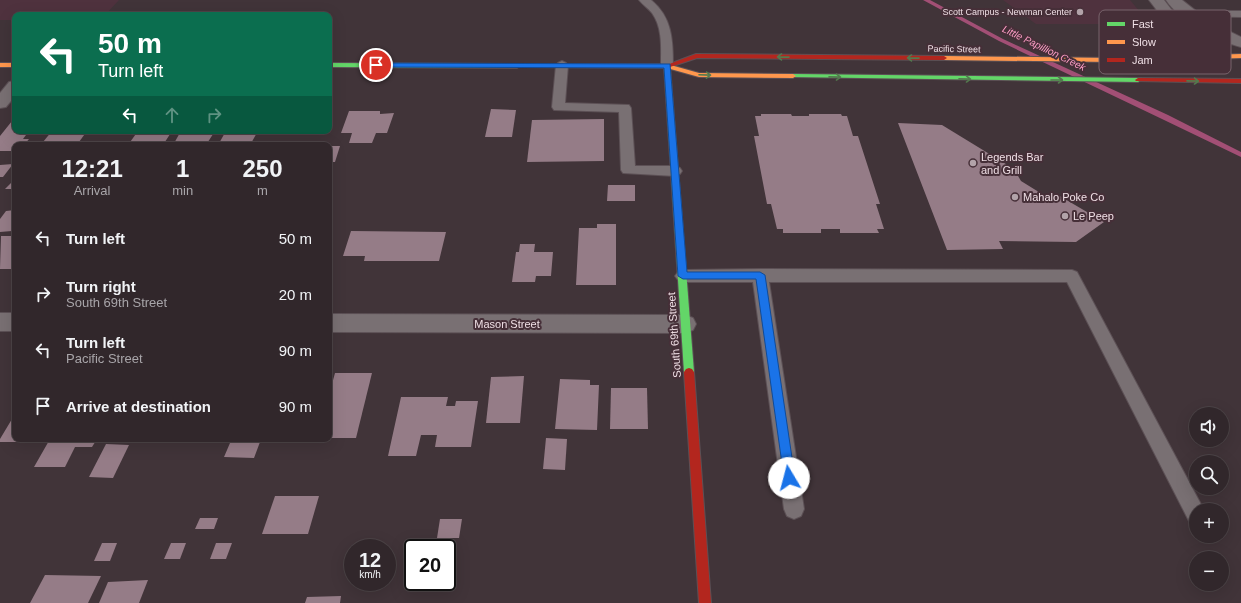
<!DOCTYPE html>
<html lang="en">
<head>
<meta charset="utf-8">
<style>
  body { margin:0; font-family:Arial,sans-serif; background:#3d3337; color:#f1f3f6; height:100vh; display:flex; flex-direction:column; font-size:15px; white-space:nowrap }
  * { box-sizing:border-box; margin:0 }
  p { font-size:13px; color:#a8a5a9 }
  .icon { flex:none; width:22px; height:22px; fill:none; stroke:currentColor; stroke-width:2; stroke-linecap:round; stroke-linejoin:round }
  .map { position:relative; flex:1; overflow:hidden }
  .side { position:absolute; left:12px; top:142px; width:320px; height:300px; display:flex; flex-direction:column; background:#31272b; border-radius:8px; box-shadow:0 4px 16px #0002,0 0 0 1px #4c4447 }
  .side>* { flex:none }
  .banner { position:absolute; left:12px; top:12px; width:320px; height:122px; border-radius:8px; box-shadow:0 4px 16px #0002,0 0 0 1px #4c4447; background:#0b6e4f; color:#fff; overflow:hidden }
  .tools { position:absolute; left:1189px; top:407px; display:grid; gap:8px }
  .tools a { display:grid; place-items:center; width:40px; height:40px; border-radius:50%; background:#31272b; box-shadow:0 4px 16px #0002,0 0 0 1px #4c4447; font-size:20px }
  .speed { position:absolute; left:344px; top:539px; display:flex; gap:8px; font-size:20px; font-weight:700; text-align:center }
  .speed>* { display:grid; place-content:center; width:52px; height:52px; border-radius:50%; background:#31272b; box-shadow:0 4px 16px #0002,0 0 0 1px #4c4447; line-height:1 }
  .speed small { font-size:10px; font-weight:400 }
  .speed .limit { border:2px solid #111; border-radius:6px; background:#fff; color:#111 }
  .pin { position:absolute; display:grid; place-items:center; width:34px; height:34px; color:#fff; margin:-17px; border:2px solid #fff; border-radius:50%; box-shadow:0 1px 4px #0007 }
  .me { position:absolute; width:44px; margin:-22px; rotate:352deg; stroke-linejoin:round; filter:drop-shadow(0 0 3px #0008) }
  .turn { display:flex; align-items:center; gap:14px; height:84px; padding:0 20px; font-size:18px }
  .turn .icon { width:52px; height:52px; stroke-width:2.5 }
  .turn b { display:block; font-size:28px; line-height:34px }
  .lanes { display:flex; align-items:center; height:38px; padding:0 20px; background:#0003; justify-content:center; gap:20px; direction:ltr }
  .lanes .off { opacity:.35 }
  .eta { display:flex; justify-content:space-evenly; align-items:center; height:68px; text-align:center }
  .eta b { font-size:24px; font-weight:700; line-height:28px }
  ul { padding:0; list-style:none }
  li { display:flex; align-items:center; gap:12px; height:56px; padding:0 20px }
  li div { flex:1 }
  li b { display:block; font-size:15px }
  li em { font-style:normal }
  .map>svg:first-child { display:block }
  .built { fill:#4f323e }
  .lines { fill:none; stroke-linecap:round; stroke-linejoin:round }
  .stream { fill:#a24f75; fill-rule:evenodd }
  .building { fill:#957c87 }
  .lane-casing { stroke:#5c5055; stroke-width:2 }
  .street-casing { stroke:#5c5055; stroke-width:2 }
  .fast-casing { stroke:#5c5055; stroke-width:2 }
  .slow-casing { stroke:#5c5055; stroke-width:2 }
  .jam-casing { stroke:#5c5055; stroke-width:2 }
  .lane { fill:#797073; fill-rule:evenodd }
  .street { fill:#797073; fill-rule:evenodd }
  .fast { fill:#63d668; fill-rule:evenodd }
  .slow { fill:#ff974d; fill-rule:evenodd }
  .jam { fill:#b3261e; fill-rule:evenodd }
  .oneway { stroke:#537a4e }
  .route { fill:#1a73e8; stroke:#114b97 }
  .poi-dot { fill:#b2a3a9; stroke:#462f38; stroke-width:1.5 }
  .labels { text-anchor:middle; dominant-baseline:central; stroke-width:4; stroke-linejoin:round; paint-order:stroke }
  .far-poi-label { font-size:9px; fill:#efdfe5; stroke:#462f38; text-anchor:end }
  .far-street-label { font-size:9px; fill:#efdfe5; stroke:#462f38 }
  .far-water-label { font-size:10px; font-style:italic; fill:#fe9dc6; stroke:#462f38 }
  .poi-label { font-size:11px; fill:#efdfe5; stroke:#462f38; text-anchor:start }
  .street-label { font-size:11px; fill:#efdfe5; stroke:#462f38 }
  .key { fill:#462f38; stroke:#79646c; stroke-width:1 }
  .key-label { font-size:11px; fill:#efdfe5 }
</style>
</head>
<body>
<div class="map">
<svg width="1241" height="603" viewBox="0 0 1241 603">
  <rect width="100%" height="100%" fill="#413439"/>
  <g class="built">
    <path d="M0 0H119L105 15H15V20H0Z"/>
    <path d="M1003 0H1130L1150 24H1036Z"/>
  </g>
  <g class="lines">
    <path class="stream" d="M923 0H930L1003 39 1168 115 1241 152V157L1162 119 999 41Z"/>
  </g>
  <g class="building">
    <path d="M491 109 516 110 512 137H485Z"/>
    <path d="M349 111H380V114L394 113 387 133H376L372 143H349L352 133H341Z"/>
    <path d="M761 114H791L792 116H809V114H841L842 116H847L853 136H858L880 204H876L884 229H877L879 233H840V229H821V233H783V229H777L771 204H767L754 136H759L755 116H761Z"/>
    <path d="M604 119V161L527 162 532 120Z"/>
    <path d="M12 121H15V131H29L23 139H29L24 145H15V151H0V136Z"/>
    <path d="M898 123 942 125 1014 169 1021 181 1042 194 1058 195 1104 222 1076 242 999 241 1003 249 947 250Z"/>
    <path d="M52 131H87L79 142H43Z"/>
    <path d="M138 131H172L163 145H128Z"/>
    <path d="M181 131H215L206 145H173Z"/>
    <path d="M226 131H258L250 145H218Z"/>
    <path d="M268 131H315V133H267Z"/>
    <path d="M329 146H340L335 162H329Z"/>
    <path d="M13 164 3 177H0V165Z"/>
    <path d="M12 182H15V189H5Z"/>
    <path d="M608 185H635V201H607Z"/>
    <path d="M15 210V227L12 231 0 232V219L6 211Z"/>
    <path d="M597 224H616V285H576L579 228H597Z"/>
    <path d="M351 231 446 232 439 261H364L365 256H343Z"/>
    <path d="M1 236H15V265L11 269H0Z"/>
    <path d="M520 244H535L534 252H553L551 276H536L535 282H512L516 252H519Z"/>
    <path d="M335 373H372L356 438H329V395Z"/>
    <path d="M524 376 520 423H486L491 377Z"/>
    <path d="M560 379 590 380V385H599L597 430 555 429Z"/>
    <path d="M611 388H647L648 429H610Z"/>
    <path d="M401 397H448L446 406H455L456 401H478L471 447H435L437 435H421L416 456H388Z"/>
    <path d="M15 414V439H38L36 442H0V439Z"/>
    <path d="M546 438 567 439 565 470 543 469Z"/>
    <path d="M50 439H97L92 447H75L65 467H34Z"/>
    <path d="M188 439H274L272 443 260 442 254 458 224 457 230 443 187 442Z"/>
    <path d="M106 444 129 445 113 478 89 477Z"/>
    <path d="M275 496H319L308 534H262Z"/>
    <path d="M200 518H218L214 529H195Z"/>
    <path d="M440 519H462L459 538H437Z"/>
    <path d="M102 543H117L110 561H94Z"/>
    <path d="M171 543H186L180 559H164Z"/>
    <path d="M216 543H232L226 559H210Z"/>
    <path d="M45 575 101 576 88 603H30Z"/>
    <path d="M148 580 139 603H99L108 582Z"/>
    <path d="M341 596 340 603H305L307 597Z"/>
  </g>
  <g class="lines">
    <defs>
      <g id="lane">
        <path d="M639 0H651C672 17 673 40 673 66L671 68H663L661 66C661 49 663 28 652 13 648 8 643 5 639 0Z"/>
        <path d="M1189 11H1241V17L1185 16 1184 14 1185 12Z"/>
        <path d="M562 61 566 63 568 65 565 103 629 105 631 108 635 166H675L680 168 682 171 680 174 675 176 623 173 621 170 619 112 554 110 552 107 556 65 558 63Z"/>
        <path d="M760 269 1072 270 1077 272 1204 510H1196V524L1189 521 1067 282H769L804 509 801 516 794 519 787 516 784 509 753 282H683L678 280 675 276 678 272 683 270Z"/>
      </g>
      <g id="street">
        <path d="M1149 0H1164L1184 26 1190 44C1179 59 1154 65 1136 60L1134 57 1136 54C1150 50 1164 53 1174 43L1169 26Z"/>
        <path d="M1166 0H1182L1210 22 1241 37V47C1217 41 1180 21 1166 0Z"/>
        <path d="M15 81V96L6 107 0 108V93L9 82Z"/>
        <rect x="0" y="313" width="15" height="18"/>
        <path d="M329 314 685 315 693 318 696 324 693 330 685 333 329 332Z"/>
      </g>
      <g id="fast">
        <path d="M329 63 517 64 520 66 517 68 329 67Z"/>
        <path d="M667 64 670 66 694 372 692 375 689 376 686 375 684 372 664 66Z"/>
        <path d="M793 74 1138 78 1141 80 1138 82 791 77V75Z"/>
      </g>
      <g id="slow">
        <path d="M1241 54V58L1112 62 944 60 941 58 944 56 1112 58Z"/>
        <rect x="0" y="63" width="15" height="4"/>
        <path d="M517 64H667L699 73 793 74 796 76 793 78 699 77 667 68 515 67 514 66Z"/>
      </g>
      <g id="jam">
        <path d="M696 54 944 56 947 58 944 60 697 58 667 68 664 66Z"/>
        <path d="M1138 78 1241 79V83L1136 81 1135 80Z"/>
        <path d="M689 368 692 369 694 372 711 603H699L684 372 686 369Z"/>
      </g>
    </defs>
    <use href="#lane" class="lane-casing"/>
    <use href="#street" class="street-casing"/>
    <use href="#fast" class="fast-casing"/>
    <use href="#slow" class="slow-casing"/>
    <use href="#jam" class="jam-casing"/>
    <use href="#lane" class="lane"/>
    <use href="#street" class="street"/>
    <use href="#fast" class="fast"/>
    <use href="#slow" class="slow"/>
    <use href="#jam" class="jam"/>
  </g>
  <defs><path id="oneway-shaft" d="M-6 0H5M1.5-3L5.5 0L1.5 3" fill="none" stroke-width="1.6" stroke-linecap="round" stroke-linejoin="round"/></defs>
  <g class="oneway">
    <use href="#oneway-shaft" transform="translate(783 57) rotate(-179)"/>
    <use href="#oneway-shaft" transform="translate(913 58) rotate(-179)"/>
    <use href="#oneway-shaft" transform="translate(705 75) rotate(2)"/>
    <use href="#oneway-shaft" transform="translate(835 77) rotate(1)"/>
    <use href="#oneway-shaft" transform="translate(965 79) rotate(1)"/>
    <use href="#oneway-shaft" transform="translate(1057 80)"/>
    <use href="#oneway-shaft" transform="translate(1193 81) rotate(1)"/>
  </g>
  <path class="route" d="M376 63 670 64 687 272H760L765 275 795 478 793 481 789 483 786 481 784 478 756 279H683L678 276 664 68 374 67V64Z"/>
  <g class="poi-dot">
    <circle cx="1080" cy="12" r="4"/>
    <circle cx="973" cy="163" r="4"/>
    <circle cx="1015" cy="197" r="4"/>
    <circle cx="1065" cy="216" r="4"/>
  </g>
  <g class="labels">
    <g class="far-poi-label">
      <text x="1072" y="12">Scott Campus - Newman Center</text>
    </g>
    <g class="far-street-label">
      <text transform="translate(954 49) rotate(1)">Pacific Street</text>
    </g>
    <g class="far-water-label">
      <text transform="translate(1044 48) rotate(26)">Little Papillion Creek</text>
    </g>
    <g class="poi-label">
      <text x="981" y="157">Legends Bar<tspan x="981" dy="13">and Grill</tspan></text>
      <text x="1023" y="197">Mahalo Poke Co</text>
      <text x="1073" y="216">Le Peep</text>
    </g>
    <g class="street-label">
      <text x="507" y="324">Mason Street</text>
      <text transform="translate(674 335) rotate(-94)">South 69th Street</text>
    </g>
  </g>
  <rect x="1099" y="10" width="132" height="64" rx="6" class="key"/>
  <rect x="1107" y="22" width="18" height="4" fill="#63d668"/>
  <rect x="1107" y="40" width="18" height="4" fill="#ff974d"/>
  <rect x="1107" y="58" width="18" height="4" fill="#b3261e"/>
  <g class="key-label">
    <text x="1132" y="28">Fast</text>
    <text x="1132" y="46">Slow</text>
    <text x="1132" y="64">Jam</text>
  </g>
</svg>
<div class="tools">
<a><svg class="icon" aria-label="sound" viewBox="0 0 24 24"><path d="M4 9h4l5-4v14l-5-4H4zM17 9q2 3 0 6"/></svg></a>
<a><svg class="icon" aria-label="search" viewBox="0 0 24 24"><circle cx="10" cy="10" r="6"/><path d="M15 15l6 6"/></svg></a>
<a>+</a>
<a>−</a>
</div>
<div class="speed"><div>12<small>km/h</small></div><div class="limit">20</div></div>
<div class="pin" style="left:376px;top:65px;background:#d93025"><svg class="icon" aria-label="arrive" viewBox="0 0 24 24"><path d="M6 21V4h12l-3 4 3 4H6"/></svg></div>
<svg class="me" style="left:789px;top:478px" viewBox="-20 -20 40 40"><circle r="19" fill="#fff"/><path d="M0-13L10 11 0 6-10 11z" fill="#1a73e8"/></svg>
<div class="banner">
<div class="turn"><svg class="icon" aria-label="left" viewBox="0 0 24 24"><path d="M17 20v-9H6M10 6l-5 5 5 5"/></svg><div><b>50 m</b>Turn left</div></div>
<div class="lanes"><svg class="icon" aria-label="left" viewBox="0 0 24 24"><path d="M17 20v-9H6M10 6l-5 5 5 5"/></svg><svg class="icon off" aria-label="ahead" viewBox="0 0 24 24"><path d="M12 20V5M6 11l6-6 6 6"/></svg><svg class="icon off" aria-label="right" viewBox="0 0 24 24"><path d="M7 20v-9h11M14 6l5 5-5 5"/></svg></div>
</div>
<section class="side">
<div class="eta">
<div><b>12:21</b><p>Arrival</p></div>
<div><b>1</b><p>min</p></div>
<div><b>250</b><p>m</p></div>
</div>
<ul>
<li><svg class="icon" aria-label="left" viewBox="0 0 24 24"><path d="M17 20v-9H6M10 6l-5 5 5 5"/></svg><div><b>Turn left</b></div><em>50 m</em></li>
<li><svg class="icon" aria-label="right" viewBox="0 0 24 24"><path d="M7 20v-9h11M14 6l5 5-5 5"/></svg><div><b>Turn right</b><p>South 69th Street</p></div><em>20 m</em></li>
<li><svg class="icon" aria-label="left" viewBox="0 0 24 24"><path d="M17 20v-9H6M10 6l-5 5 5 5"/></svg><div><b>Turn left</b><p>Pacific Street</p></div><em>90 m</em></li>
<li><svg class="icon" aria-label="arrive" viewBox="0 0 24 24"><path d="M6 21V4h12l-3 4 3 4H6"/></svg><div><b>Arrive at destination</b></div><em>90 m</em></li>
</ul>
</section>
</div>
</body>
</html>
